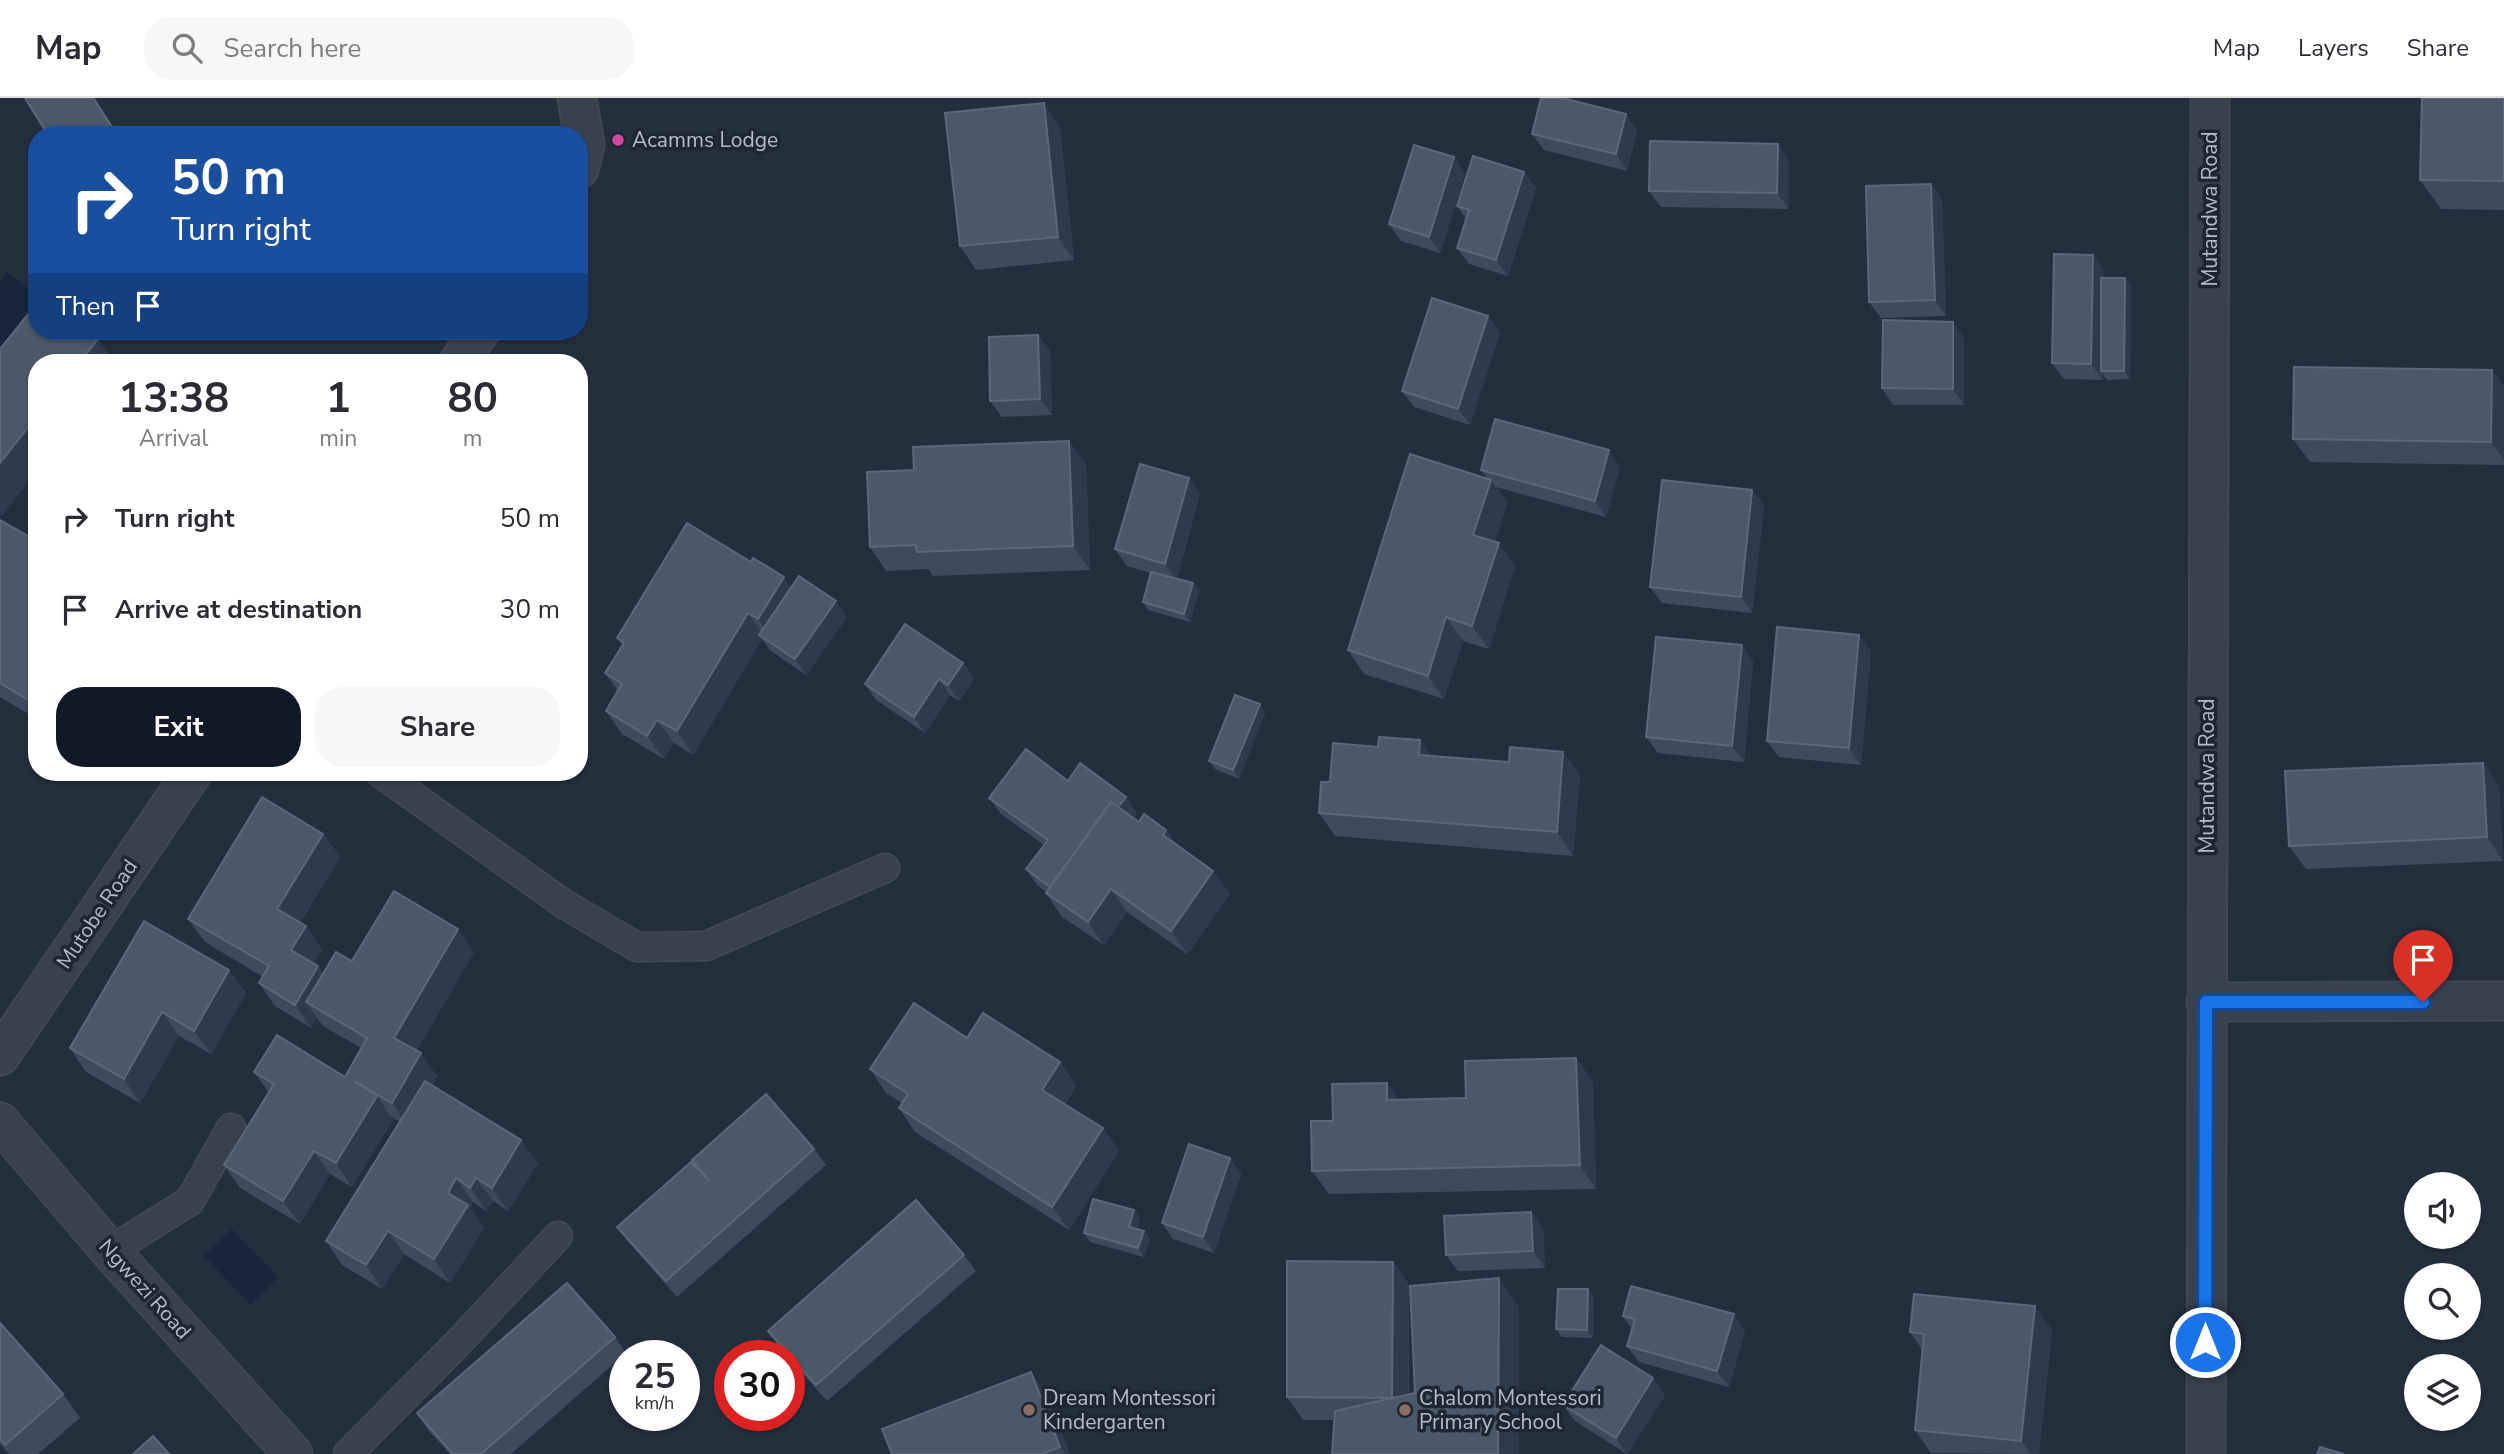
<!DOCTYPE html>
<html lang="en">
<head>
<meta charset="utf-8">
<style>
  body { margin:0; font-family:"Nunito Sans",sans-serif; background:#f7f7f7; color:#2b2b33; height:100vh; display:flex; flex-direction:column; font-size:26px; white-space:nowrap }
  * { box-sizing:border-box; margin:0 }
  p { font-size:23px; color:#7c7c81 }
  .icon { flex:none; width:38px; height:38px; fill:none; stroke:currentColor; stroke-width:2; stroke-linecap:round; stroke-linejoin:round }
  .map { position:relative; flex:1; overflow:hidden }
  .sheet { position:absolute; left:28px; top:256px; width:560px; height:427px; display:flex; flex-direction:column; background:#fff; border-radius:28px; box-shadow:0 2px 5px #0004 }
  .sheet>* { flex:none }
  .banner { position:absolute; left:28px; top:28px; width:560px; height:214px; border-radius:28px; box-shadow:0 2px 5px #0004; background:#1a4fa0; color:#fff; overflow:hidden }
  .fabs { position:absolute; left:2404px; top:1074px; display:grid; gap:14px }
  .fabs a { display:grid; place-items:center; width:77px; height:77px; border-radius:50%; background:#fff; box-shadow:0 2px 5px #0004; font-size:35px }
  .speed { position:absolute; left:609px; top:1242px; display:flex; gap:14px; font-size:35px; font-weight:700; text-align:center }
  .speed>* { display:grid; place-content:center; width:91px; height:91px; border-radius:50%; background:#fff; box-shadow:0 2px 5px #0004; line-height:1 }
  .speed small { font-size:18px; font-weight:400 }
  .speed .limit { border:10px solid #d22; background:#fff; color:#111 }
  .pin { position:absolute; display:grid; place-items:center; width:60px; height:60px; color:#fff; margin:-72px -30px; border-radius:50% 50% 50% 0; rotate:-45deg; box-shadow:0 0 7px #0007 }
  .pin .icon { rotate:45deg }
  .me { position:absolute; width:77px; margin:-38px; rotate:0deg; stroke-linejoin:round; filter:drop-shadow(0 0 5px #0008) }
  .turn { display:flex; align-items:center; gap:24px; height:147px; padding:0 28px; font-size:32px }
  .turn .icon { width:91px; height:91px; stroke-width:2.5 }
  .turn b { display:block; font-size:49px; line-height:60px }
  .then { display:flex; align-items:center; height:66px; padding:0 28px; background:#0003; gap:14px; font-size:26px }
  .eta { display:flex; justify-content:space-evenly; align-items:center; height:119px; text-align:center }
  .eta b { font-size:42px; font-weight:700; line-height:49px }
  .action { display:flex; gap:14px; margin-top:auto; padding:14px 28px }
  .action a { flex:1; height:80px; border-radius:28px; background:#111827; color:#fff; font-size:28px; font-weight:700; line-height:80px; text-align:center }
  .action a+a { background:#f7f7f7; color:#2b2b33 }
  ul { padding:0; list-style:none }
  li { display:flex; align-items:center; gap:21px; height:91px; padding:0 28px }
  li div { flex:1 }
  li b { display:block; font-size:26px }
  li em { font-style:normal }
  header { display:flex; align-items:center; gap:42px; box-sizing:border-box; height:98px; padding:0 35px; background:#fff; border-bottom:2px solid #e1e1e2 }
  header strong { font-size:33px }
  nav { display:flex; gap:38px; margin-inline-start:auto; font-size:24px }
  .search { width:490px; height:63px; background:#f7f7f7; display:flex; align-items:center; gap:18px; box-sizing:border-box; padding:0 24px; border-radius:28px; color:#7c7c81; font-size:26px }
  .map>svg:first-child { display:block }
  .water { fill:#17263c }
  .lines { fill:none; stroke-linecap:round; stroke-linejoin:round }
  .lane-casing { stroke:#414a57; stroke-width:31 }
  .street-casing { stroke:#414a57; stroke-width:41 }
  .lane { stroke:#38414e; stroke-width:28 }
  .street { stroke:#38414e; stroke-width:38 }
  .wall { fill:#3f4b5c }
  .shaded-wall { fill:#2f3b4b }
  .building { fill:#4b5868; stroke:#5c6777; stroke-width:2 }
  .route-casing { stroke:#114b97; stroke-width:18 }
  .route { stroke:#1a73e8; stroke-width:12 }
  .hotel-dot { fill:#d1479c; stroke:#1d2633; stroke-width:2.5 }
  .education-dot { fill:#8d6e63; stroke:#1d2633; stroke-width:2.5 }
  .labels { text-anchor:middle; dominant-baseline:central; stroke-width:7; stroke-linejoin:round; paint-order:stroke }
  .poi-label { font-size:21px; fill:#b4bcc9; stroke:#1d2633; text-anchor:start }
  .street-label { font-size:21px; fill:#b4bcc9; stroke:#1d2633 }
</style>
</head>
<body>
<header>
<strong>Map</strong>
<div class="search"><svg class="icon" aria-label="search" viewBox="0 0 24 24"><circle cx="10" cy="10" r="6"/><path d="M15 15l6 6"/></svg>Search here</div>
<nav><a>Map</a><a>Layers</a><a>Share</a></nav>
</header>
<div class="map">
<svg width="2504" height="1356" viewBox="0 0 2504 1356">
  <rect width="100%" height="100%" fill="#242f3e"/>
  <g class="water">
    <path d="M7 175 37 197V212L0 261V184Z"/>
    <path d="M232 1131 278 1179 251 1207 204 1158Z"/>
  </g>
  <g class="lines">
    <defs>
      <g id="lane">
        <path d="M379 674 564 806 637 849 706 848 885 770"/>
        <path d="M110 1153 190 1103 231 1030"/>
        <path d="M348 1356 456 1247 558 1138"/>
      </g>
      <g id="street">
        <path d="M577 0 585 47 579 71"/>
        <path d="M459 264 480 233"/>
        <path d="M2206 904 2504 903"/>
        <path d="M0 958 193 674"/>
        <path d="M0 1024 110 1153 293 1356"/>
        <path d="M2206 1356 2210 0"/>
      </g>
    </defs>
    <use href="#lane" class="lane-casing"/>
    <use href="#street" class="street-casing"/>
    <use href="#lane" class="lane"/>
    <use href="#street" class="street"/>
  </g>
  <g class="wall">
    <path d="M25 0H95L118 37H48Z"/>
    <path d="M2504 0V112L2441 111 2420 82Z"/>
    <path d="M1060 29 1074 162 976 172 960 148Z"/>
    <path d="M1637 33 1627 73 1544 52 1532 36Z"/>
    <path d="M1454 59 1465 76 1440 155 1401 143 1389 126Z"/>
    <path d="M1789 62V111L1661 109 1649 93Z"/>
    <path d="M1524 74 1536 90 1508 178 1469 166 1457 150 1466 121 1457 108Z"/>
    <path d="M1931 86 1942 102 1946 218 1881 220 1869 204Z"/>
    <path d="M2093 157 2104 173V180H2125L2131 189 2130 281 2107 282 2103 276V282L2064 281 2052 265Z"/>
    <path d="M1488 218 1500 235 1470 327 1414 309 1402 293Z"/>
    <path d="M1038 237 1050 253 1052 317 1002 319 990 303Z"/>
    <path d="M1964 240V307H1893L1882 290Z"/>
    <path d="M2492 272 2504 289V367L2310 364 2293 341Z"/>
    <path d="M1086 366 1090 472 933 478 928 471 886 473 870 449Z"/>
    <path d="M1620 369 1606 419 1496 389 1507 405 1495 444 1515 468 1489 551 1463 543 1444 601 1364 576 1348 552 1488 381 1481 372Z"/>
    <path d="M1189 380 1200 396 1177 480 1193 485 1199 493 1190 524 1148 512 1143 504 1151 475 1127 468 1115 451Z"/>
    <path d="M1752 392 1764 408 1752 515 1662 505 1650 489Z"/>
    <path d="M0 422 37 443V621L0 599Z"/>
    <path d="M791 490 847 519 806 577 771 553 762 541 693 657 674 645 664 661 622 636 606 613 618 593 605 575 623 547 617 540Z"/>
    <path d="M1871 553 1861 667 1779 659 1767 643Z"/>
    <path d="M1753 563 1744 664 1658 655 1646 639Z"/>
    <path d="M963 565 974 581 959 603 950 597 925 635 876 602 865 586Z"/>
    <path d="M1260 606 1265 615 1239 681 1215 671 1209 663Z"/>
    <path d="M1563 654 1580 677 1573 758 1335 738 1319 715 1330 684 1431 658 1509 664Z"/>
    <path d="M2483 665 2499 688 2503 763 2306 771 2289 748Z"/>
    <path d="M1068 683 1126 699 1137 716 1134 720 1139 724 1166 732 1177 748 1213 773 1230 796 1187 856 1127 814 1104 847 1062 819 1046 795V794L1037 787 1026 771 1044 747 1001 716 989 700Z"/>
    <path d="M323 736 340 759 300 825 306 828 322 852 313 865 318 868 323 876 352 863 474 854 417 952 437 978 432 987 538 1065 508 1113 493 1103 486 1113 473 1104 470 1109 484 1130 450 1185 404 1156 382 1191 342 1167 326 1143 400 1024 390 1018 393 1022 352 1089 330 1076 300 1126 240 1090 224 1067 269 995 254 974 345 979 361 950 323 928 317 920 311 930 275 908 259 885 263 879 205 844 188 821Z"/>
    <path d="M229 872 246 895 211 956 179 938 140 1005 86 974 70 950Z"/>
    <path d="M967 940 1060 964 1076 988 1065 1006 1103 1030 1119 1053 1069 1132 915 1034 899 1010 902 1005 886 995 870 971Z"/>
    <path d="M1593 983 1596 1091 1329 1096 1312 1073 1333 1023 1399 1002 1466 1000Z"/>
    <path d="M814 1051 826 1067 677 1199 629 1145 617 1129 700 1073 692 1062Z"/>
    <path d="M1230 1060 1241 1076 1214 1155 1173 1141 1162 1125Z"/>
    <path d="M1134 1112 1140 1120 1137 1131 1150 1141 1144 1159 1090 1144 1084 1135Z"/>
    <path d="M1531 1114 1543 1130 1545 1170 1458 1173 1446 1157Z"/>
    <path d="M964 1157 976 1173 827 1303 789 1260V1258H787L779 1249 768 1233Z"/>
    <path d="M1393 1164 1409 1187V1297L1415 1295 1519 1209V1356H1332L1335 1322H1303L1287 1299Z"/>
    <path d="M1588 1191 1594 1200 1593 1240 1562 1239 1556 1231Z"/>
    <path d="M1623 1218 1745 1233 1729 1289 1639 1264 1627 1248 1632 1231Z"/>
    <path d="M0 1225 63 1296 80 1320 38 1356H9L0 1346Z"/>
    <path d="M2052 1232 2039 1356 1931 1355 1915 1332 1923 1253 1910 1234Z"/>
    <path d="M615 1239 626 1255 511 1356H450L428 1332 417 1315Z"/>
    <path d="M1653 1280 1665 1297 1627 1356 1575 1323 1563 1307Z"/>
    <path d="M1047 1297 1070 1356H892Z"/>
  </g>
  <g class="shaded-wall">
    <path d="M93 0H95L118 37 114 32Z"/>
    <path d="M1044 5 1060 29 1074 162 1058 139Z"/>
    <path d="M1626 16 1637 33 1627 73 1616 56Z"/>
    <path d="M1778 46 1789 62V111L1777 95Z"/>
    <path d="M1454 59 1465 76 1440 155 1429 139Z"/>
    <path d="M1524 74 1536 90 1508 178 1496 162Z"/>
    <path d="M1931 86 1942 102 1946 218 1935 202Z"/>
    <path d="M2093 157 2104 173 2103 273H2101L2103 276V282L2091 266Z"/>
    <path d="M2125 180 2131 189 2130 281 2124 273Z"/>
    <path d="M1488 218 1500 235 1470 327 1458 311Z"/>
    <path d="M1953 224 1964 240V307L1953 291Z"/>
    <path d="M1038 237 1050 253 1052 317 1040 301Z"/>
    <path d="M98 241 115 264H80Z"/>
    <path d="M2492 272 2504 289V362L2491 344Z"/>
    <path d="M37 318V374L0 420V365Z"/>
    <path d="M1069 343 1086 366 1090 472 1073 448Z"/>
    <path d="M1609 352 1620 369 1606 419 1595 403Z"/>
    <path d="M1189 380 1200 396 1176 482 1165 466Z"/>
    <path d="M1491 382 1507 405 1490 460 1473 437Z"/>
    <path d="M1752 392 1764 408 1752 515 1741 499Z"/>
    <path d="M1499 445 1515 468 1489 551 1472 528Z"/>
    <path d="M784 479 800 502 774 544 758 521Z"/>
    <path d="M1193 485 1199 493 1190 524 1184 516Z"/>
    <path d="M836 503 847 519 806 577 795 561Z"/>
    <path d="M748 515 764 538 759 537 762 541 693 657 677 633Z"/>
    <path d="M1446 519 1463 543 1444 601 1428 578Z"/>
    <path d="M1859 537 1871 553 1861 667 1849 650Z"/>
    <path d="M1742 547 1753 563 1744 664 1732 648Z"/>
    <path d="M963 565 974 581 959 603 948 587Z"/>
    <path d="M939 581 950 597 925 635 914 619Z"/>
    <path d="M1260 606 1265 615 1239 681 1233 672Z"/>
    <path d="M657 622 674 645 664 661 647 638Z"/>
    <path d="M1420 642 1437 665 1419 657Z"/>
    <path d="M1563 654 1580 677 1573 758 1557 734Z"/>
    <path d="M2483 665 2499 688 2503 763 2487 739Z"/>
    <path d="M1126 699 1137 716 1068 810 1057 794Z"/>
    <path d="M1166 732 1182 755 1163 737Z"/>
    <path d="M323 736 340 759 294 834 277 811Z"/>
    <path d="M1213 773 1230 796 1187 856 1171 833Z"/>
    <path d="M1111 791 1127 814 1104 847 1088 824Z"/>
    <path d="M306 828 322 852 307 875 291 852Z"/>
    <path d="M458 831 474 854 411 963 394 940Z"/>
    <path d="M318 868 334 892 306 904 317 920 311 930 295 907Z"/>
    <path d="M229 872 246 895 211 956 194 933Z"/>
    <path d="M162 914 179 938 140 1005 124 981Z"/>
    <path d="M421 955 437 978 408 1028 392 1005Z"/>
    <path d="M1576 960 1593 983 1596 1091 1580 1067Z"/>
    <path d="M1060 964 1076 988 1059 1015 1042 992Z"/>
    <path d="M1387 985 1403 1008 1387 1002Z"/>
    <path d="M377 998 393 1022 352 1089 336 1065Z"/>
    <path d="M1103 1030 1119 1053 1069 1132 1052 1109Z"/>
    <path d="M521 1042 538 1065 508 1113 492 1090Z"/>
    <path d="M314 1053 330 1076 300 1126 283 1103Z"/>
    <path d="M1230 1060 1241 1076 1214 1155 1203 1139Z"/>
    <path d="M456 1080 473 1104 470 1109 484 1130 450 1185 434 1161 448 1095Z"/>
    <path d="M476 1080 493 1103 486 1113 470 1090Z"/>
    <path d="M1134 1112 1140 1120 1135 1137 1129 1129Z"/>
    <path d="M1531 1114 1543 1130 1545 1170 1533 1153Z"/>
    <path d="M388 1133 404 1156 382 1191 366 1167Z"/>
    <path d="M1144 1133 1150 1141 1144 1159 1138 1150Z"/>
    <path d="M1393 1164 1409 1187 1408 1323 1392 1300Z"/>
    <path d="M1499 1180 1519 1209V1356H1498Z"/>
    <path d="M1588 1191 1594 1200 1593 1240 1587 1232Z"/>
    <path d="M2035 1208 2052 1232 2039 1356H2031L2021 1343Z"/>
    <path d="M1734 1216 1745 1233 1729 1289 1717 1273Z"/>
    <path d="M1031 1274 1047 1297 1070 1356H1065L1060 1349Z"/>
    <path d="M1653 1280 1665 1297 1627 1356 1616 1340Z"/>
  </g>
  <g class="building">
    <path d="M25 0H93L114 32 106 37H48Z"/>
    <path d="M1541 0H1562L1626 16 1616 56 1532 36Z"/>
    <path d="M2422 0H2504V83L2420 82Z"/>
    <path d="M1044 5 1058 139 960 148 945 15Z"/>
    <path d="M1650 43 1778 46 1777 95 1649 93Z"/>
    <path d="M1414 47 1454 59 1429 139 1389 126Z"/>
    <path d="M1473 58 1524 74 1496 162 1457 150 1469 112 1457 108Z"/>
    <path d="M1931 86 1935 202 1869 204 1866 88Z"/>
    <path d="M2054 156 2093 157 2091 266 2052 265Z"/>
    <path d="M2101 180H2125L2124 273H2101Z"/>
    <path d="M1432 200 1488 218 1458 311 1402 293Z"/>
    <path d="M37 205V233H88L98 241 80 264H37V318L0 365V251Z"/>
    <path d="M1883 222 1953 224V291L1882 290Z"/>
    <path d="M1038 237 1040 301 990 303 989 239Z"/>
    <path d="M2294 269 2492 272 2491 344 2293 341Z"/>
    <path d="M1495 321 1609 352 1595 403 1481 372Z"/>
    <path d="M1069 343 1073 448 917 454 916 447 870 449 867 374 914 372 913 349Z"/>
    <path d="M1410 356 1491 382 1473 437 1499 445 1472 528 1446 519 1428 578 1348 552Z"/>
    <path d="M1140 366 1189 380 1165 466 1115 451Z"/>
    <path d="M1662 382 1752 392 1741 499 1650 489Z"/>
    <path d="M0 422 37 443V607L0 585Z"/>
    <path d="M687 425 751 464 753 460 784 479 758 521 748 515 677 633 657 622 647 638 606 613 622 586 605 575 624 545 617 540Z"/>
    <path d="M1151 474 1193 485 1184 516 1143 504Z"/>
    <path d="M799 478 836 503 795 561 759 537Z"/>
    <path d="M905 526 963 565 948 587 939 581 914 619 865 586Z"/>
    <path d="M1777 529 1859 537 1849 650 1767 643Z"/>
    <path d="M1656 539 1742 547 1732 648 1646 639Z"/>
    <path d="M1235 597 1260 606 1233 672 1209 663Z"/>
    <path d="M1379 639 1420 642 1419 657 1509 664 1510 649 1563 654 1557 734 1319 715 1321 684H1330L1333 645 1378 649Z"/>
    <path d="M1026 651 1068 683 1080 665 1126 699 1118 709 1111 704 1050 789 1026 771 1048 742 989 700Z"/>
    <path d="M2483 665 2487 739 2289 748 2285 673Z"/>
    <path d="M262 699 323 736 277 811 306 828 291 852 318 868 295 907 259 885 269 868 188 821Z"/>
    <path d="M1111 704 1139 724 1144 716 1166 732 1163 737 1213 773 1171 833 1111 791 1088 824 1046 795Z"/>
    <path d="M394 793 458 831 394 940 421 955 392 1005 354 983 377 998 336 1065 314 1053 283 1103 224 1067 274 986 254 974 277 937 345 979 367 940 306 904 336 854 352 863Z"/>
    <path d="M144 823 229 872 194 933 162 914 124 981 70 950Z"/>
    <path d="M914 905 967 940 983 915 1060 964 1042 992 1103 1030 1052 1109 899 1010 908 996 870 971Z"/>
    <path d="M1576 960 1580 1067 1312 1073 1311 1023H1333L1332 986 1387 985V1002L1466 1000 1465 963Z"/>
    <path d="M425 983 521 1042 492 1090 476 1080 470 1090 456 1080 448 1095 468 1107 434 1161 388 1133 366 1167 326 1143Z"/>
    <path d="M766 996 814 1051 666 1183 617 1129 691 1064 710 1083 692 1062Z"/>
    <path d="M1189 1046 1230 1060 1203 1139 1162 1125Z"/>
    <path d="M1093 1101 1134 1112 1129 1129 1144 1133 1138 1150 1084 1135Z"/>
    <path d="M916 1102 964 1157 816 1287 768 1233Z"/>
    <path d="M1531 1114 1533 1153 1446 1157 1444 1118Z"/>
    <path d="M1287 1163 1393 1164 1392 1300 1287 1299Z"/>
    <path d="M1499 1180 1498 1356H1332L1335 1313 1415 1295 1410 1188Z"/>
    <path d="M567 1185 615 1239 481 1356H453L417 1315Z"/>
    <path d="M1631 1188 1734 1216 1717 1273 1627 1248 1635 1221 1623 1218Z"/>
    <path d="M1558 1191H1588L1587 1232 1556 1231Z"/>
    <path d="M1914 1196 2035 1208 2021 1343 1915 1332 1924 1236 1910 1234Z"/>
    <path d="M0 1225 63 1296 5 1347 0 1341Z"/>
    <path d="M1601 1247 1653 1280 1616 1340 1563 1307Z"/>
    <path d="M1031 1274 1060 1349 1041 1356H892L882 1331Z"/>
    <path d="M153 1338 169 1356H133Z"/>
    <path d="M2320 1349 2344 1356H2317Z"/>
  </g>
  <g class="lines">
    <defs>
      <path id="route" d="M2205 1244 2206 904H2423"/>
    </defs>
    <use href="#route" class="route-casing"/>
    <use href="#route" class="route"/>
  </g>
  <circle class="hotel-dot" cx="618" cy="42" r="7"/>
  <g class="education-dot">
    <circle cx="1029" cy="1312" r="7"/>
    <circle cx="1405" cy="1312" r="7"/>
  </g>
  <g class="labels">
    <g class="poi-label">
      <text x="632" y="42">Acamms Lodge</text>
      <text x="1043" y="1300">Dream Montessori<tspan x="1043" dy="24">Kindergarten</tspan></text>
      <text x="1419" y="1300">Chalom Montessori<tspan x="1419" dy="24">Primary School</tspan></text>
    </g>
    <g class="street-label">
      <text transform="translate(2210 111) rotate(-90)">Mutandwa Road</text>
      <text transform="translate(2207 678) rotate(-90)">Mutandwa Road</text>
      <text transform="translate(97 816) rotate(-56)">Mutobe Road</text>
      <text transform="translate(145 1191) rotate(48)">Ngwezi Road</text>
    </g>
  </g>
</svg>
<div class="fabs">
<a><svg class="icon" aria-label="sound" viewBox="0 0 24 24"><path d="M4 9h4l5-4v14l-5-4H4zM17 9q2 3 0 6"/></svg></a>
<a><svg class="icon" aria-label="search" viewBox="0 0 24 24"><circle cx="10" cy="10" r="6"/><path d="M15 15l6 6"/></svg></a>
<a><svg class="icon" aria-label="layers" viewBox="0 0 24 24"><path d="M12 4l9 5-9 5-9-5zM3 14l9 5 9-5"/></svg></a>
</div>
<div class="speed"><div>25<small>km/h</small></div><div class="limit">30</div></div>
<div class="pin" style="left:2423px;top:904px;background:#d93025"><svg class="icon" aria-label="arrive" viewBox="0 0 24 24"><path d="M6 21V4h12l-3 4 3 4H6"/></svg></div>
<svg class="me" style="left:2205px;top:1244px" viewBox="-20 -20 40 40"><circle r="17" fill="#1a73e8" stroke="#fff" stroke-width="3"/><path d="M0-11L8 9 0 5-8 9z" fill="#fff"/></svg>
<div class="banner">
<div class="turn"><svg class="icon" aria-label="right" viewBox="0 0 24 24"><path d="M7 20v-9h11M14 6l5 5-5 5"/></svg><div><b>50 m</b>Turn right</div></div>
<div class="then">Then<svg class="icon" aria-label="arrive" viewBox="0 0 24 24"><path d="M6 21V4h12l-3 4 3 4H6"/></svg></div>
</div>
<section class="sheet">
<div class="eta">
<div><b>13:38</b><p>Arrival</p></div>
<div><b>1</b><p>min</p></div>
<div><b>80</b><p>m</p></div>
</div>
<ul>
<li><svg class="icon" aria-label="right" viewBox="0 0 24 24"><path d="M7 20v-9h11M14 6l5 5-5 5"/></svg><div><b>Turn right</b></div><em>50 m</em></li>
<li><svg class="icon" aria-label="arrive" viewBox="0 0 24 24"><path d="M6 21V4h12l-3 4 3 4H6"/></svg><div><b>Arrive at destination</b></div><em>30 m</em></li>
</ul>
<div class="action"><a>Exit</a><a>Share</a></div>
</section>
</div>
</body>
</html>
